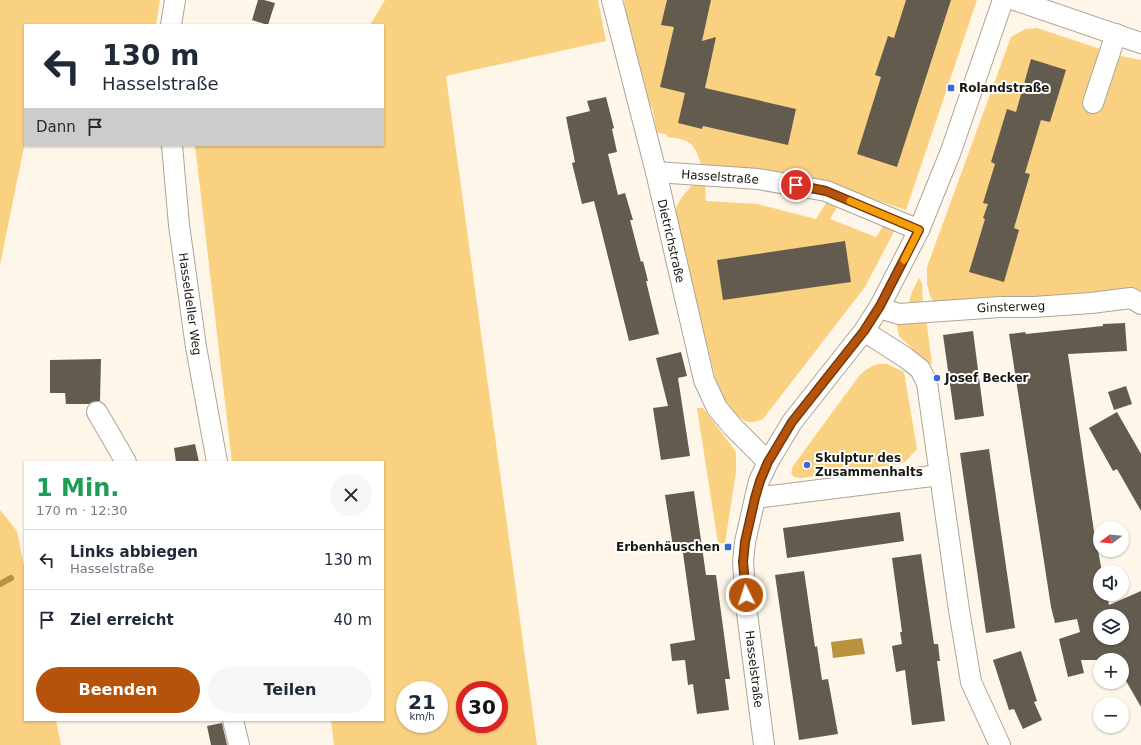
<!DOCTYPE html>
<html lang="de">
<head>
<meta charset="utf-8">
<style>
  body { margin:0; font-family:"DejaVu Sans",sans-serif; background:#f6f6f7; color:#1f2937; height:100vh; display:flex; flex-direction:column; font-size:15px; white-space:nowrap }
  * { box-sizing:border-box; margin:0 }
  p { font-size:13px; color:#747a83 }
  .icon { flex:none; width:22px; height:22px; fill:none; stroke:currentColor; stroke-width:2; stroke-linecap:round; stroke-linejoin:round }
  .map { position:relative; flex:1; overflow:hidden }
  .side { position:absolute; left:24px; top:461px; width:360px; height:260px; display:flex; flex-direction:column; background:#fff; border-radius:0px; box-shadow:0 1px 3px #0004 }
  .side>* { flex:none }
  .banner { position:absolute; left:24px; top:24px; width:360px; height:122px; border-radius:0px; box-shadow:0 1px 3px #0004; background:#fff; color:#1f2937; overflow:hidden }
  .needle { width:26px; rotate:254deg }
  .buttons { position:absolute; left:1093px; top:521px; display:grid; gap:8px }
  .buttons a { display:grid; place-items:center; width:36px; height:36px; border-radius:50%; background:#fff; box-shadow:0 1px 3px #0004; font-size:20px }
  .speed { position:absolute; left:396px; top:681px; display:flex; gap:8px; font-size:20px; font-weight:700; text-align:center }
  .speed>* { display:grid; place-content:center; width:52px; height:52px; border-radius:50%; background:#fff; box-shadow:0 1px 3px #0004; line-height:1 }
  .speed small { font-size:10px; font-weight:400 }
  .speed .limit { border:6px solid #d22; background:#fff; color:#111 }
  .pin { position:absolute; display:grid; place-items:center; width:34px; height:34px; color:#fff; margin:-17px; border:2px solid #fff; border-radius:50%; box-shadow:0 1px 4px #0007 }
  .me { position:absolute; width:44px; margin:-22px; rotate:356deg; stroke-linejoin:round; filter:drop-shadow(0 0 3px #0008) }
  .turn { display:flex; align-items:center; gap:14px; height:84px; padding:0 12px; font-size:18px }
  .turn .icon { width:52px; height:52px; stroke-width:2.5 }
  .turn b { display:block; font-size:28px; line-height:34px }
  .then { display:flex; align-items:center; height:38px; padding:0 12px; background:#0003; gap:8px; font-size:15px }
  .round { display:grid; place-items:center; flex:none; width:42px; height:42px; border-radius:21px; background:#f6f6f7 }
  .overview { display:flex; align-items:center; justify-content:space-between; height:68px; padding:0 12px }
  h1 { font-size:24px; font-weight:600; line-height:30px; color:#1e9e55 }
  .button { display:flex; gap:8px; margin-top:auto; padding:8px 12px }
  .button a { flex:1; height:46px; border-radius:24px; background:#b45309; color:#fff; font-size:16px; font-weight:600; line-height:46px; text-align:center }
  .button a+a { background:#f6f6f7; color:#1f2937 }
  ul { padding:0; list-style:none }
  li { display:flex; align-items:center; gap:12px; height:60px; padding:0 12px; border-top:1px solid #e0e1e3 }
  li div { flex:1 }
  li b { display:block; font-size:15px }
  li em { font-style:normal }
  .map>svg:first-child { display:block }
  .green { fill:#f9d181; fill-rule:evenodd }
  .water { fill:#ba9340 }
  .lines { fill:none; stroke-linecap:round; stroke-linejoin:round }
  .stream { stroke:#ba9340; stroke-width:6 }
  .building { fill:#635c4e; fill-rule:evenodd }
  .minor-casing { stroke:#ada596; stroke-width:22 }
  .minor { stroke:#fff; stroke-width:20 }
  .route-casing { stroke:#753606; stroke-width:10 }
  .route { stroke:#b45309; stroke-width:7 }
  .slow { stroke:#f59e0b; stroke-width:7 }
  .poi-dot { fill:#3867d7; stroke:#fff; stroke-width:1.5 }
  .labels { text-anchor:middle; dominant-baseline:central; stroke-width:4; stroke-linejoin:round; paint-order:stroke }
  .poi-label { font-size:12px; font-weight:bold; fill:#181610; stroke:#fff; text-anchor:start }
  .street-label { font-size:12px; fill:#181610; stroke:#fff }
</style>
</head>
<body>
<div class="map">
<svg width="1141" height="745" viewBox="0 0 1141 745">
  <rect width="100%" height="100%" fill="#fef7e9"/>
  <g class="green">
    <path d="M0 0H160L156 25H25V142L0 265Z"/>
    <path d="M385 0H598L606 41 446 76 537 745H334L331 720H383V462H232L195 145H383V25H370ZM405 690H439V724H405ZM465 690H499V724H465Z"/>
    <path d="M624 0H977L906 210 811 178 749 170 702 167C695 145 692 139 667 137L666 134 657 133 652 107 644 108Z"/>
    <path d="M1037 28 1121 56 1141 60V293L939 310 930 296 927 284V267L1011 37 1025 29Z"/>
    <path d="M705 185 706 201 757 204 816 219 829 198 840 202 830 219 876 237 886 222 897 226 865 287 763 419C758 421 753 423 748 422 735 418 722 396 717 385L679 234C673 207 674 207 691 186Z"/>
    <path d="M919 278 922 283 923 305H913L909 302 912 292Z"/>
    <path d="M926 318 932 364 926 362 899 336 896 320Z"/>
    <path d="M879 364H887L904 372 917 449 905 462 899 464 801 478 794 477 791 473 793 466 859 376C865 370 871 366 879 364Z"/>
    <path d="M697 408H703L736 452V472L725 543H718Z"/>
    <path d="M0 510 17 531 25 571V720H56L61 745H0Z"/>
  </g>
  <path class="water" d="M862 638 865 654 833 658 831 642Z"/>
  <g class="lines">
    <path class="stream" d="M0 584 11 578"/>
  </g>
  <g class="building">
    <path d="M258 0H264L275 3 268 25 252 20Z"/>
    <path d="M667 0H711L702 41 716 37 705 88 796 109 788 145 703 126 702 129 678 123 685 93 660 87 674 27 661 25Z"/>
    <path d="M906 0H951L897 167 857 154 881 77 875 75 888 36 894 38Z"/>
    <path d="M1031 59 1066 70 1050 122 1041 120 1025 173 1030 174 1014 228 1019 230 1004 282 969 272 985 219 983 218 988 204 983 203 995 164 991 162 1007 109 1016 112Z"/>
    <path d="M606 97 614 128 612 129 617 152 608 154 618 195 625 193 633 220H630L641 262 643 261 648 281H646L659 334 629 341 594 201 582 204 572 163 575 162 566 117 590 111 587 101Z"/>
    <path d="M845 241 851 282 723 300 717 260Z"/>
    <path d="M1125 323 1127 351 1068 354 1096 545H1097L1102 572H1100V594H1107L1109 605 1141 591V707L1122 674V660H1081L1084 673 1068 677 1059 639 1080 632 1077 619 1055 623 1051 607 1009 334 1025 332 1026 334 1103 326V324ZM1100 616H1122V638H1100Z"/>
    <path d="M973 331 984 416 955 420 943 335Z"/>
    <path d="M681 352 687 376 678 378 690 456 661 460 653 408 668 406 656 358Z"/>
    <path d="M101 359 100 401 92 402 89 404H66L65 393H50V360Z"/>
    <path d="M1126 386 1132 404 1114 410 1108 392Z"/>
    <path d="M1117 412 1141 454V511L1117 469 1113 471 1089 428Z"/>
    <path d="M195 444 199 462H176L174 448Z"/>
    <path d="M989 449 1015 628 986 633 960 453Z"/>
    <path d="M694 491 706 575H716L730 679H725L729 710 697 714 693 684 688 685 685 660 672 661 670 644 695 640 682 546 673 547 665 495Z"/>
    <path d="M900 512 904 541 787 558 783 528Z"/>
    <path d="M921 554 934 644H938L940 661H937L945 721 912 725 905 670 896 672 892 646 902 644 900 632H902L892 558Z"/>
    <path d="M804 571 815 647 817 646 822 680 828 679 838 734 799 740 775 575Z"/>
    <path d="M1021 651 1037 701 1034 702 1042 720 1023 729 1014 709 1009 710 993 660Z"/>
    <path d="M222 723 227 745H211L207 726Z"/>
  </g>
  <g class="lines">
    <defs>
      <g id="minor">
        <path d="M612 0 656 172 704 380 717 408 733 427 768 462"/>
        <path d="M1015 0 1141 43"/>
        <path d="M171 25 175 0"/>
        <path d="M1093 103 1116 34"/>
        <path d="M172 145 179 225 196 347 217 462"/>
        <path d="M656 172 758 179 826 191 919 230"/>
        <path d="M880 306 886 310 899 314 1000 307H1034L1091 303 1131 298 1141 304"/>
        <path d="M864 331 906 358 920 369 927 383 959 610 971 682 1000 745"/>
        <path d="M97 412 126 462"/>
        <path d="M755 498 940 475"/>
        <path d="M233 720 239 745"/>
        <path d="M764 745 746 605 743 562 745 542 759 481 768 462 792 422 864 331 880 306 919 230 951 151 1003 0"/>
      </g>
    </defs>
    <use href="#minor" class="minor-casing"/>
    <use href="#minor" class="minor"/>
  </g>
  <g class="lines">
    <defs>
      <path id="route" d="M746 595 743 562 745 542 755 498 760 481 768 462 792 422 864 331 880 306 919 230 826 191 796 185"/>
    </defs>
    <use href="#route" class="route-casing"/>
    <use href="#route" class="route"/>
    <path class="slow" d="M850 201 919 230 904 260"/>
  </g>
  <g class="poi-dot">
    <rect x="947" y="84" width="8" height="8" rx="2"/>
    <circle cx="937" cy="378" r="4"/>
    <circle cx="807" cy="465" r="4"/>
    <rect x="724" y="543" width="8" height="8" rx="2"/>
  </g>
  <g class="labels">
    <g class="poi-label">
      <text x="959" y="88">Rolandstraße</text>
      <text x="945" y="378">Josef Becker</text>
      <text x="815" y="458">Skulptur des<tspan x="815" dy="14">Zusammenhalts</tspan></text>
      <text x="720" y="547" text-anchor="end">Erbenhäuschen</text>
    </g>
    <g class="street-label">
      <text transform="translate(720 177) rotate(4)">Hasselstraße</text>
      <text transform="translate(671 241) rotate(77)">Dietrichstraße</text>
      <text transform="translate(190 304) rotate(82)">Hasseldeller Weg</text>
      <text transform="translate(1011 307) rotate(-2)">Ginsterweg</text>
      <text transform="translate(754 669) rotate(83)">Hasselstraße</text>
    </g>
  </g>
</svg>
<div class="buttons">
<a><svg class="needle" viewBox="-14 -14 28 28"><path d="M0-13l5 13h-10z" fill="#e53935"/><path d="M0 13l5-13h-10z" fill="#747a83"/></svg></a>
<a><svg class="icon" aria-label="sound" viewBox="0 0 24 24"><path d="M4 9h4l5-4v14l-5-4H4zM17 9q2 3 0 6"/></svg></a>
<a><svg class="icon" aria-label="layers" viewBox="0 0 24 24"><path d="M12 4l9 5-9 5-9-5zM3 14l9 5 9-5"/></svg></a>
<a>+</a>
<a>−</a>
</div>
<div class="speed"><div>21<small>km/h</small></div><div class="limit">30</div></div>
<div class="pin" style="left:796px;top:185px;background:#d93025"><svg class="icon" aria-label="arrive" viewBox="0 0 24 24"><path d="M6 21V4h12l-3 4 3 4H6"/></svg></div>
<svg class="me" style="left:746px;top:595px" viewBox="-20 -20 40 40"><circle r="17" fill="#b45309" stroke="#fff" stroke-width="3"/><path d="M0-11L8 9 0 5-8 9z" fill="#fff"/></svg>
<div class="banner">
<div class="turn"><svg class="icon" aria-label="left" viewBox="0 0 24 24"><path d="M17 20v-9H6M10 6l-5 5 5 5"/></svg><div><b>130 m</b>Hasselstraße</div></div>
<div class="then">Dann<svg class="icon" aria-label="arrive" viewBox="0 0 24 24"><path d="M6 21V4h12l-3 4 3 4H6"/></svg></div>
</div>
<section class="side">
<div class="overview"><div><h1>1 Min.</h1><p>170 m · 12:30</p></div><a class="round"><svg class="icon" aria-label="close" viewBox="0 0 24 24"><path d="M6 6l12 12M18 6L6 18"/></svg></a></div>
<ul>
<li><svg class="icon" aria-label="left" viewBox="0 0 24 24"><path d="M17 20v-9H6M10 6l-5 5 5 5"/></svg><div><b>Links abbiegen</b><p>Hasselstraße</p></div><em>130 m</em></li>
<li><svg class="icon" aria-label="arrive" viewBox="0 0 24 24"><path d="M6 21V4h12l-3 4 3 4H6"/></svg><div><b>Ziel erreicht</b></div><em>40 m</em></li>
</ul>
<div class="button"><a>Beenden</a><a>Teilen</a></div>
</section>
</div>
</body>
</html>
